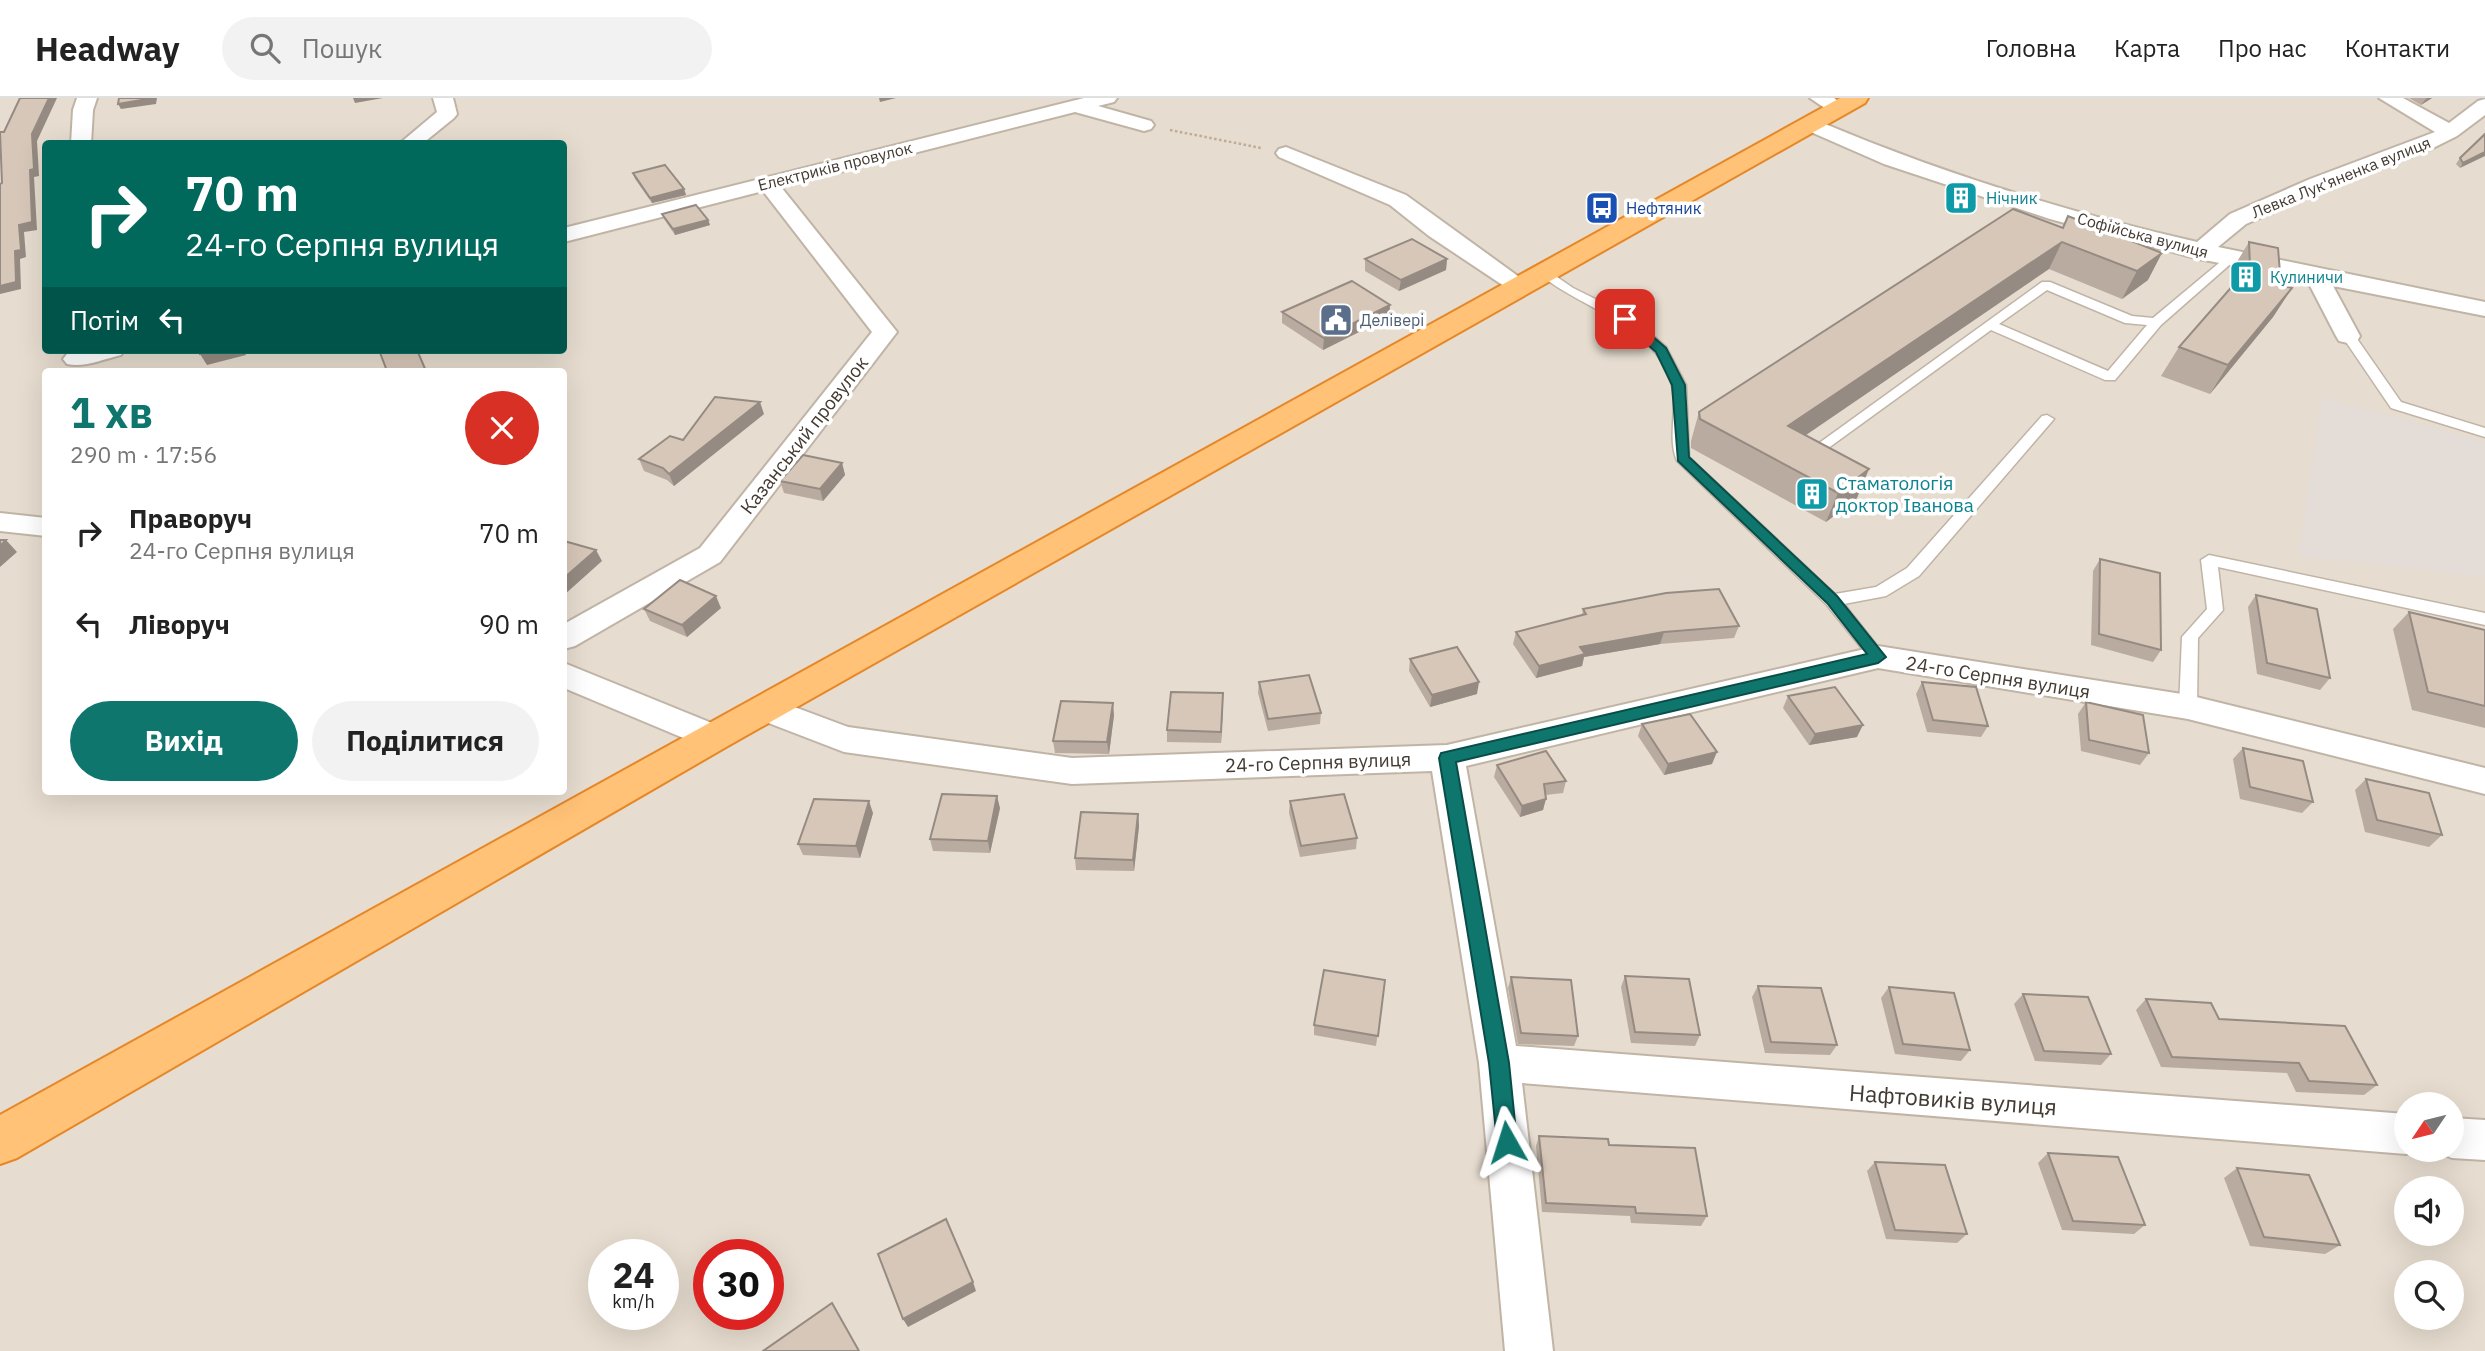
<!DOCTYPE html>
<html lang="uk">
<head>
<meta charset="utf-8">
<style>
  body { margin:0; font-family:"IBM Plex Sans",sans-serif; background:#f2f2f2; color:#222; height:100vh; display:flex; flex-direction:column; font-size:26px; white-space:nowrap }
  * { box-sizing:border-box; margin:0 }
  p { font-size:23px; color:#767676 }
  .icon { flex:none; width:38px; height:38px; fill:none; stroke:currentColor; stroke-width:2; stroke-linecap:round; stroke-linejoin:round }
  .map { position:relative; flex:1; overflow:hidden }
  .panel { position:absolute; left:42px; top:270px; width:525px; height:427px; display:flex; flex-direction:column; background:#fff; border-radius:7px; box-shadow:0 7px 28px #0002 }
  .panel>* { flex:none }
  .hud { position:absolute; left:42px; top:42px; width:525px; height:214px; border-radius:7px; box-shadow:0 7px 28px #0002; background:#00695c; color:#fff; overflow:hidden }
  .needle { width:46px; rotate:235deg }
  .fabs { position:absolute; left:2394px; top:994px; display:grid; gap:14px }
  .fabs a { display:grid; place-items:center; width:70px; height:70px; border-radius:50%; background:#fff; box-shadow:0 7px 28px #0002; font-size:35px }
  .speed { position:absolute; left:588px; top:1141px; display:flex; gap:14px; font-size:35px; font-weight:700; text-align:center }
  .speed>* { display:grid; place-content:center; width:91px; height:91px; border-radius:50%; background:#fff; box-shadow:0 7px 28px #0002; line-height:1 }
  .speed small { font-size:18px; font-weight:400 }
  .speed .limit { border:10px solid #d22; background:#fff; color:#111 }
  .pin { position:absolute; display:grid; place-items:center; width:60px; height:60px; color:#fff; margin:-30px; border-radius:14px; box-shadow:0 4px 10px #0006 }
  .me { position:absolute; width:77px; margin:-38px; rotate:354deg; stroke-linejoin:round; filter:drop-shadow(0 0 5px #0008) }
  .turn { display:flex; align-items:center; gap:24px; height:147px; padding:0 28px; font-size:32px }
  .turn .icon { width:91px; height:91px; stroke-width:2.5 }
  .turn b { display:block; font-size:49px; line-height:60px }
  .then { display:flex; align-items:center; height:66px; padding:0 28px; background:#0003; gap:14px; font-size:26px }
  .round { display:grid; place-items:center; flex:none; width:74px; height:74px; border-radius:37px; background:#f2f2f2 }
  .headline { display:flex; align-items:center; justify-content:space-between; height:119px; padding:0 28px }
  h1 { font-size:42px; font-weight:700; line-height:52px; color:#0f766e }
  .action { display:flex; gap:14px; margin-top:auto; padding:14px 28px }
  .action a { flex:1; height:80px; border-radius:42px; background:#0f766e; color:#fff; font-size:28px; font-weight:700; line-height:80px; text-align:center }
  .action a+a { background:#f2f2f2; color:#222 }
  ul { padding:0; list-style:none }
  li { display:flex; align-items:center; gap:21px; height:91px; padding:0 28px }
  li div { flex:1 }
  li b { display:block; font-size:26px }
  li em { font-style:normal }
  header { display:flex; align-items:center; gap:42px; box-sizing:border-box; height:98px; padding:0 35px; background:#fff; border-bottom:2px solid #e0e0e0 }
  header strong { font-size:33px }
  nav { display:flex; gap:38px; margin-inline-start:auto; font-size:24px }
  .search { width:490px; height:63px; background:#f2f2f2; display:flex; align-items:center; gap:18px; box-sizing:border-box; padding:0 24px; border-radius:38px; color:#767676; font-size:26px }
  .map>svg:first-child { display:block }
  .residential { fill:#e6dccf; fill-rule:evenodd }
  .industrial { fill:#e3dcd7 }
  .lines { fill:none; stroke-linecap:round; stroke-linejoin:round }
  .service-casing { stroke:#c0b4a6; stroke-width:3 }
  .minor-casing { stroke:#c0b4a6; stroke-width:4 }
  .trunk-casing { stroke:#e68727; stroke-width:4 }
  .path { stroke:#c0ab94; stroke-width:2.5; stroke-dasharray:2.5 2.5; stroke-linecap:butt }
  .service { fill:#fff; fill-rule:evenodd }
  .minor { fill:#fff; fill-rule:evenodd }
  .trunk { fill:#ffc276; fill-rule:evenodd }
  .wall { fill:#b9ab9f }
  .shaded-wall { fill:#968b82 }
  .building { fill:#d7c7b9; stroke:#968b82; stroke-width:2 }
  .route { fill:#0f766e; stroke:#0a4d48; stroke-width:2 }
  .labels { text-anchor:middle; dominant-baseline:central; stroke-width:7; stroke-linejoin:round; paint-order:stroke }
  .far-street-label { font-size:16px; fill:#433a32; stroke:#fff }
  .far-culture-label { font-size:16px; fill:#0d838f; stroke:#fff; text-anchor:start }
  .far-transit-label { font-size:16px; fill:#164399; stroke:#fff; text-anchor:start }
  .far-service-label { font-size:16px; fill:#4e5e75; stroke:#fff; text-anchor:start }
  .street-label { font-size:19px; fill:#433a32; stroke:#fff }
  .culture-label { font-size:19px; fill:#0d838f; stroke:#fff; text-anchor:start }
  .near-street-label { font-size:23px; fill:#433a32; stroke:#fff }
</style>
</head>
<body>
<header>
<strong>Headway</strong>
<div class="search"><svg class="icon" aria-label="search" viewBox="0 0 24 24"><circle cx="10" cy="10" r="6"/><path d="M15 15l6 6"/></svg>Пошук</div>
<nav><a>Головна</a><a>Карта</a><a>Про нас</a><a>Контакти</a></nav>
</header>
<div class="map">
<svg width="2485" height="1253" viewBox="0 0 2485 1253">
  <rect width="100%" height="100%" fill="#f2ebe1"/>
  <path class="residential" d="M0 0H2485V1253H0ZM46 46H564V252H46ZM46 273H564V693H46ZM2406 1006H2452V1052H2406ZM2406 1090H2452V1136H2406ZM604 1157H663V1216H604ZM709 1157H768V1216H709ZM2406 1174H2452V1220H2406Z"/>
  <path class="industrial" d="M2322 299 2485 344V479L2298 458Z"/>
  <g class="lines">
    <defs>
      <g id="service">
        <path d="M2231 155 2235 156V162L2161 227 2115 282H2105L1991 232 1820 356V362H1810L1804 356 2042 184H2050L2132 218 2153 220ZM2047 192 2125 225 2147 227 2108 273 1999 226Z"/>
        <path d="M1547 172 1573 190 1630 218 1666 249 1686 287 1689 359 1835 496 1876 489 1907 470 2042 318 2047 317 2054 321 1919 478 1886 498 1844 506 1886 559 1878 565 1872 563 1826 506 1677 363C1667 341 1678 311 1672 288 1659 230 1584 211 1543 179V173Z"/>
        <path d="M2348 234 2353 235 2401 304 2485 330V339L2391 310 2342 238Z"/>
        <path d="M2209 457 2485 515V527L2218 469 2223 512 2198 540 2197 609 2194 613H2182L2179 609 2182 539 2207 511 2201 462Z"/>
      </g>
      <g id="minor">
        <path d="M77 0H97L93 12 91 46H71L73 12Z"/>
        <path d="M433 0H453L457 16 454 20 422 46H399L437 14Z"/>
        <path d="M1084 0H1117L1114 4 1098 8 1151 23 1154 27 1151 31 1144 33 1075 14 781 89 897 234 720 464 575 548 564 551V526L700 450 872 234 763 93 564 144V130Z"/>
        <path d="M1810 0H1834L1849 11 1846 15H1832Z"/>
        <path d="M2379 0H2403L2449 25 2478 3 2485 1V17L2457 38 2429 52 2326 91 2246 126 2218 149 2485 204V218L2333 188 2360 238 2357 243 2348 245 2339 243 2336 238 2307 182 2199 161 2050 121 1884 66 1804 31 1801 27 1804 23H1818C1941 75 2066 114 2197 144L2230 116 2310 81 2435 34Z"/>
        <path d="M1286 49 1406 97 1533 189 1529 194H1513L1429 138 1390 107 1279 59 1276 55 1279 51Z"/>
        <path d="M82 252H124L121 257C104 261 84 270 67 266L63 261 67 256Z"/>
        <path d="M0 415 46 420V438L0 433Z"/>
        <path d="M1878 548 2188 597 2485 670V696L2188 621 1878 570 1466 668 1516 948 2406 1016V1052H2417L2406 1056 1522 985 1553 1253H1505L1479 965 1432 673 1072 686 844 654 753 619 749 610 753 601 765 598 848 629 1072 660 1447 647Z"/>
        <path d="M564 565 724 630 729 639 724 648 712 652 564 590Z"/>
        <path d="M2452 1020 2485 1022V1062L2452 1060 2437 1054 2436 1052H2452Z"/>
      </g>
      <path id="trunk" d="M1840 0H1868L1865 5 726 649 17 1060 0 1066V1017Z"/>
    </defs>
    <use href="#service" class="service-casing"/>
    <use href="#minor" class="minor-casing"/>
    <use href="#trunk" class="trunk-casing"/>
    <path class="path" d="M1170 32 1261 50"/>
    <use href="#service" class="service"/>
    <use href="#minor" class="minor"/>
    <use href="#trunk" class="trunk"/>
  </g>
  <g class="wall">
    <path d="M2409 0H2432L2421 7Z"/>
    <path d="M2485 36 2460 70 2456 66 2460 60Z"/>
    <path d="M633 75 684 91 686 97 652 105 635 81Z"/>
    <path d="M662 116 708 122 710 127 675 137 664 121Z"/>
    <path d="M2068 118 2148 182 2122 201 2049 171 1806 337 1857 400 1826 424 1691 350V343L1699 314 2063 130Z"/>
    <path d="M2249 144 2281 187 2292 190 2273 219 2210 296 2161 278 2179 249 2233 188 2232 172Z"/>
    <path d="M1365 161H1447L1446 172 1399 193 1365 173Z"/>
    <path d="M1390 207 1389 219 1323 252 1282 225V214Z"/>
    <path d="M764 316 674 388 667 382 644 373 639 361 683 342Z"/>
    <path d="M842 365 845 377 823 403 784 395 780 383Z"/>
    <path d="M2100 461 2161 552 2153 564 2091 547 2093 473Z"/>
    <path d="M2256 497 2330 580 2320 592 2257 576 2248 509Z"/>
    <path d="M721 510 687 539 650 523 644 511Z"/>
    <path d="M1583 511 1739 528 1734 540 1660 546 1584 559 1582 568 1536 580 1513 546 1516 534 1582 517Z"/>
    <path d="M2409 514 2485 532V630L2412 612 2393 531Z"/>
    <path d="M1410 561 1477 596 1430 609 1409 573Z"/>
    <path d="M1259 584 1321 615 1320 626 1268 633 1258 595Z"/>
    <path d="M1922 584 1988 628 1981 639 1927 634 1916 596Z"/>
    <path d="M1788 598 1857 639 1809 647 1783 610Z"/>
    <path d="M2086 604 2149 655 2140 667 2081 653 2078 616Z"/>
    <path d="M1223 607 1221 645 1167 644V632Z"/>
    <path d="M1114 617 1109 656 1055 655 1053 643Z"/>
    <path d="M1642 626 1712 666 1664 677 1638 638Z"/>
    <path d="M2243 650 2313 704 2302 715 2240 701 2233 661Z"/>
    <path d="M1497 667 1566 683 1563 695 1546 697 1543 712 1520 719 1494 679Z"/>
    <path d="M2366 681 2442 737 2429 749 2365 734 2355 692Z"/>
    <path d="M1290 703 1357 740 1356 751 1300 759 1289 715Z"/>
    <path d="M1000 710 990 755 933 753 930 741Z"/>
    <path d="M873 715 860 760 803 757 798 746Z"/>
    <path d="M1138 716 1139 728 1134 773 1076 772 1075 760Z"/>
    <path d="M1625 878 1700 937 1695 948 1631 945 1621 889Z"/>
    <path d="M1511 879 1578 938 1574 948 1518 946 1508 890Z"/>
    <path d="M1385 882 1376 948 1314 937V927Z"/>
    <path d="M1758 888 1837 947 1830 957 1765 955 1752 899Z"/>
    <path d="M1889 889 1970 952 1961 963 1895 956 1881 900Z"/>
    <path d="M2023 896 2111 956 2101 967 2035 963 2014 906Z"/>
    <path d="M2146 901 2219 921 2377 987 2364 997 2296 994 2287 975 2161 969 2136 912Z"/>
    <path d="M1539 1038 1609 1047 1707 1118 1701 1128 1631 1125 1630 1118 1542 1114 1536 1048Z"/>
    <path d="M2048 1055 2145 1127 2134 1136 2062 1132 2038 1065Z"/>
    <path d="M1875 1064 1967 1136 1957 1145 1886 1141 1867 1073Z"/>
    <path d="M2237 1070 2340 1147 2325 1156 2250 1148 2224 1080Z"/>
  </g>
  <g class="shaded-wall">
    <path d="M49 0H57L37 43 39 78 34 79 37 132 24 134 26 159 20 161 21 191 0 196V188L15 153 32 36Z"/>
    <path d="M153 0H157L156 6 121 11 118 6Z"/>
    <path d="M353 0H383L355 5Z"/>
    <path d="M879 0H896L880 4Z"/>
    <path d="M2427 0H2432L2421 7 2425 2Z"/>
    <path d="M2485 54V58L2460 70 2463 65Z"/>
    <path d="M684 91 686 97 652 105 650 100Z"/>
    <path d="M708 122 710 127 675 137 673 131Z"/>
    <path d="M2062 144 2049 171 1778 356 1788 328Z"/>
    <path d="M2162 155 2148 182 2122 201 2137 173Z"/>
    <path d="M1447 161 1446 172 1399 193 1401 182Z"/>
    <path d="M2292 190 2273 219 2210 296 2228 267Z"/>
    <path d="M1390 207 1389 219 1323 252 1324 240Z"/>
    <path d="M213 252H244L246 257 207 267 200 256Z"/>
    <path d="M760 304 764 316 674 388 669 376Z"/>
    <path d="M842 365 845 377 823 403 820 391Z"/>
    <path d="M1869 371 1857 400 1826 424 1838 395Z"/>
    <path d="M6 442 17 454 0 469V448Z"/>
    <path d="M596 452 602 463 564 497V480Z"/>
    <path d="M716 498 721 510 687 539 682 527Z"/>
    <path d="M1664 534 1660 546 1584 559 1582 568 1536 580 1539 568 1580 549Z"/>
    <path d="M1479 584 1477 596 1430 609 1432 597Z"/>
    <path d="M1223 595V607L1221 645V634Z"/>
    <path d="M1113 605 1114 617 1109 656 1107 644Z"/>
    <path d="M1863 627 1857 639 1809 647 1815 636Z"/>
    <path d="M1717 654 1712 666 1664 677 1668 666Z"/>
    <path d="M997 698 1000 710 990 755 988 743Z"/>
    <path d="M1546 701 1543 712 1520 719 1522 708Z"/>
    <path d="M869 703 873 715 860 760 856 748Z"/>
    <path d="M1138 716 1139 728 1134 773 1133 762Z"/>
    <path d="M973 1184 976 1193 908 1229 903 1221Z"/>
  </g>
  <g class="building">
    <path d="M20 0H49L32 36 34 71 30 72 32 124 19 127 21 152 15 153 16 184 0 188V86L2 85 0 34H4Z"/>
    <path d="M119 0H153L118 6Z"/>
    <path d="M2485 36V54L2463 65 2460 60Z"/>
    <path d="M665 67 684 91 650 100 633 75Z"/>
    <path d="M696 107 708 122 673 131 662 116Z"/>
    <path d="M2013 111 2063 130 2068 118 2162 155 2137 173 2062 144 1788 328 1869 371 1838 395 1700 321 1699 314Z"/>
    <path d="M1412 141 1447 161 1401 182 1365 161Z"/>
    <path d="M2249 144 2278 150 2281 187 2292 190 2228 267 2179 249 2250 168Z"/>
    <path d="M1352 183 1390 207 1324 240 1282 214Z"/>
    <path d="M199 252H213L200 256Z"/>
    <path d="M379 252H417L426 273H387Z"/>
    <path d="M715 299 760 304 669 376 663 370 639 361 670 338 683 342Z"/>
    <path d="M803 357 842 365 820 391 780 383Z"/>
    <path d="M0 442H6L0 448Z"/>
    <path d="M564 443 596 452 564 480Z"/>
    <path d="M2100 461 2160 475 2161 552 2099 536Z"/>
    <path d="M680 482 716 498 682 527 644 511Z"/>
    <path d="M1719 491 1739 528 1664 534 1580 549 1585 556 1539 568 1516 534 1586 516 1583 511 1666 495Z"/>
    <path d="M2256 497 2317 511 2330 580 2267 565Z"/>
    <path d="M2409 514 2485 532V608L2428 594Z"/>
    <path d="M1457 549 1479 584 1432 597 1410 561Z"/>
    <path d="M1309 577 1321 615 1268 621 1259 584Z"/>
    <path d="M1922 584 1976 589 1988 628 1933 622Z"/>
    <path d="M1835 589 1863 627 1815 636 1788 598Z"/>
    <path d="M1171 594 1223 595 1221 634 1167 632Z"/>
    <path d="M1061 603 1113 605 1107 644 1053 643Z"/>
    <path d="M2086 604 2143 617 2149 655 2089 642Z"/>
    <path d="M1690 616 1717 654 1668 666 1642 626Z"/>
    <path d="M2243 650 2303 663 2313 704 2250 689Z"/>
    <path d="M1546 653 1566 683 1544 686 1546 701 1522 708 1497 667Z"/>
    <path d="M2366 681 2429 695 2442 737 2377 722Z"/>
    <path d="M942 696 997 698 988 743 930 741Z"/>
    <path d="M1344 696 1357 740 1301 748 1290 703Z"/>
    <path d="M814 701 869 703 856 748 798 746Z"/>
    <path d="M1081 714 1138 716 1133 762 1075 760Z"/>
    <path d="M1324 872 1385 882 1378 938 1314 927Z"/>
    <path d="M1625 878 1689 881 1700 937 1635 934Z"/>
    <path d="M1511 879 1571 882 1578 938 1521 935Z"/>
    <path d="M1758 888 1821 890 1837 947 1771 944Z"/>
    <path d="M1889 889 1954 895 1970 952 1903 946Z"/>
    <path d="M2023 896 2088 899 2111 956 2044 953Z"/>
    <path d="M2146 901 2211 905 2219 921 2345 928 2377 987 2309 983 2299 965 2172 959Z"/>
    <path d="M1539 1038 1608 1041 1609 1047 1695 1050 1707 1118 1636 1115 1635 1109 1546 1105Z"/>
    <path d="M2048 1055 2118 1059 2145 1127 2073 1123Z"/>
    <path d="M1875 1064 1945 1067 1967 1136 1895 1132Z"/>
    <path d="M2237 1070 2309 1077 2340 1147 2264 1139Z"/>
    <path d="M946 1121 973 1184 903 1221 878 1156Z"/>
    <path d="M832 1205 859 1253H763Z"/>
  </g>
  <path class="route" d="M1621 218H1629L1666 250 1685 287 1689 359 1837 498 1886 559 1878 565 1456 664 1509 965 1517 1044 1514 1051 1507 1054 1500 1051 1497 1044 1489 965 1439 660 1441 655 1867 556 1827 505 1678 363 1672 287 1656 254 1621 223Z"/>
  <defs>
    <symbol id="building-square" viewBox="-11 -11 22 22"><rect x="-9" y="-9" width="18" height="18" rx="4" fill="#0f9aa8" stroke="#fff"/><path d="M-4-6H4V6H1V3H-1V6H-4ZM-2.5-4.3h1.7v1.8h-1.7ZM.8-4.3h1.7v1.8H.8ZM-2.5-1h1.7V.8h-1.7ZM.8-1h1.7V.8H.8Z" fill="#fff"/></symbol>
    <symbol id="bus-square" viewBox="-11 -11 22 22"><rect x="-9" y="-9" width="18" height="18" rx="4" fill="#1a4fb4" stroke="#fff"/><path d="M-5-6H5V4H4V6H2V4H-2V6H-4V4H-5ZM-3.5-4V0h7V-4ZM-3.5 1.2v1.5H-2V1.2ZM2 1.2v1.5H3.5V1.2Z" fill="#fff"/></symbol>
    <symbol id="civic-square" viewBox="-11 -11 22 22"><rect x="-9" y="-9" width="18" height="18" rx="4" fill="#5c6f8a" stroke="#fff"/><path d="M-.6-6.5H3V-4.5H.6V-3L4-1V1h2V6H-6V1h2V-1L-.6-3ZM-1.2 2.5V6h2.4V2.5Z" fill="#fff"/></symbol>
  </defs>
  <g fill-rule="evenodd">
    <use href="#building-square" x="1942" y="81" width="38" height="38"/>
    <use href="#bus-square" x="1583" y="91" width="38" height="38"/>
    <use href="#building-square" x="2227" y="160" width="38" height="38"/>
    <use href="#civic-square" x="1317" y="203" width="38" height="38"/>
    <use href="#building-square" x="1793" y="377" width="38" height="38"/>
  </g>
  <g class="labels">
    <g class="far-street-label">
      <text transform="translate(835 68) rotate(-14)">Електриків провулок</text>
      <text transform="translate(2341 79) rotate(-22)">Левка Лук'яненка вулиця</text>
      <text transform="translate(2143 137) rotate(15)">Софійська вулиця</text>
    </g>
    <g class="far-culture-label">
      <text x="1986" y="100">Нічник</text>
      <text x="2270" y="179">Кулиничи</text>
    </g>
    <g class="far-transit-label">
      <text x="1626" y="110">Нефтяник</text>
    </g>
    <g class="far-service-label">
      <text x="1360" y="222">Делівері</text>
    </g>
    <g class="street-label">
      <text transform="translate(804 337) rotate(-52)">Казанський провулок</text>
      <text transform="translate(1998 579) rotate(9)">24-го Серпня вулиця</text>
      <text transform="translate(1318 664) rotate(-2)">24-го Серпня вулиця</text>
    </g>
    <g class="culture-label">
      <text x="1836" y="385">Стаматологія<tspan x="1836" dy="22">доктор Іванова</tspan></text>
    </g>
    <g class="near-street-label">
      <text transform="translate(1953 1001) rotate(4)">Нафтовиків вулиця</text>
    </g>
  </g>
</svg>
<div class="fabs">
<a><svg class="needle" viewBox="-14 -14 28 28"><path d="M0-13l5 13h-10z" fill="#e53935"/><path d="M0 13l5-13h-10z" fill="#767676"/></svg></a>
<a><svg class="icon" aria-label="sound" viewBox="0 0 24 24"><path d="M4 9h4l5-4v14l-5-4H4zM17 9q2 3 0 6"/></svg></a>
<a><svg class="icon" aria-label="search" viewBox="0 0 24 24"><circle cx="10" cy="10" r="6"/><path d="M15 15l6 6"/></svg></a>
</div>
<div class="speed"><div>24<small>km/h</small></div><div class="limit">30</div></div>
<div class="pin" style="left:1625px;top:221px;background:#d93025"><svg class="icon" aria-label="arrive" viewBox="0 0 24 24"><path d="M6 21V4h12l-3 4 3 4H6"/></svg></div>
<svg class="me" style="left:1507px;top:1044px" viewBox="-20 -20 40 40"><path d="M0-17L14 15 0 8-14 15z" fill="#0f766e" stroke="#fff" stroke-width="4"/></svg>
<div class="hud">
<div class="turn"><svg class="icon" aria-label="right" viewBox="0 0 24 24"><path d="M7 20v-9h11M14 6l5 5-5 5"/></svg><div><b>70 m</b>24-го Серпня вулиця</div></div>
<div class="then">Потім<svg class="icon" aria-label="left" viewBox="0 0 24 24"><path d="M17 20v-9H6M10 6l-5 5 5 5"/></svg></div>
</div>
<section class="panel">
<div class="headline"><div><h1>1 хв</h1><p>290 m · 17:56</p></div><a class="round" style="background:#d93025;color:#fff"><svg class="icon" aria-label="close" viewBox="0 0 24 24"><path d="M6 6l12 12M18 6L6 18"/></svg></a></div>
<ul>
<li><svg class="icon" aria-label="right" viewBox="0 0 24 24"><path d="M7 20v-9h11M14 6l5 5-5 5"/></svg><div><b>Праворуч</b><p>24-го Серпня вулиця</p></div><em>70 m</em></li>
<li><svg class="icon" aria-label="left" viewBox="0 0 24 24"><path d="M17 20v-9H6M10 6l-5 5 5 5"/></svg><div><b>Ліворуч</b></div><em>90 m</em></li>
</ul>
<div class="action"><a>Вихід</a><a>Поділитися</a></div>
</section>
</div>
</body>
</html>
